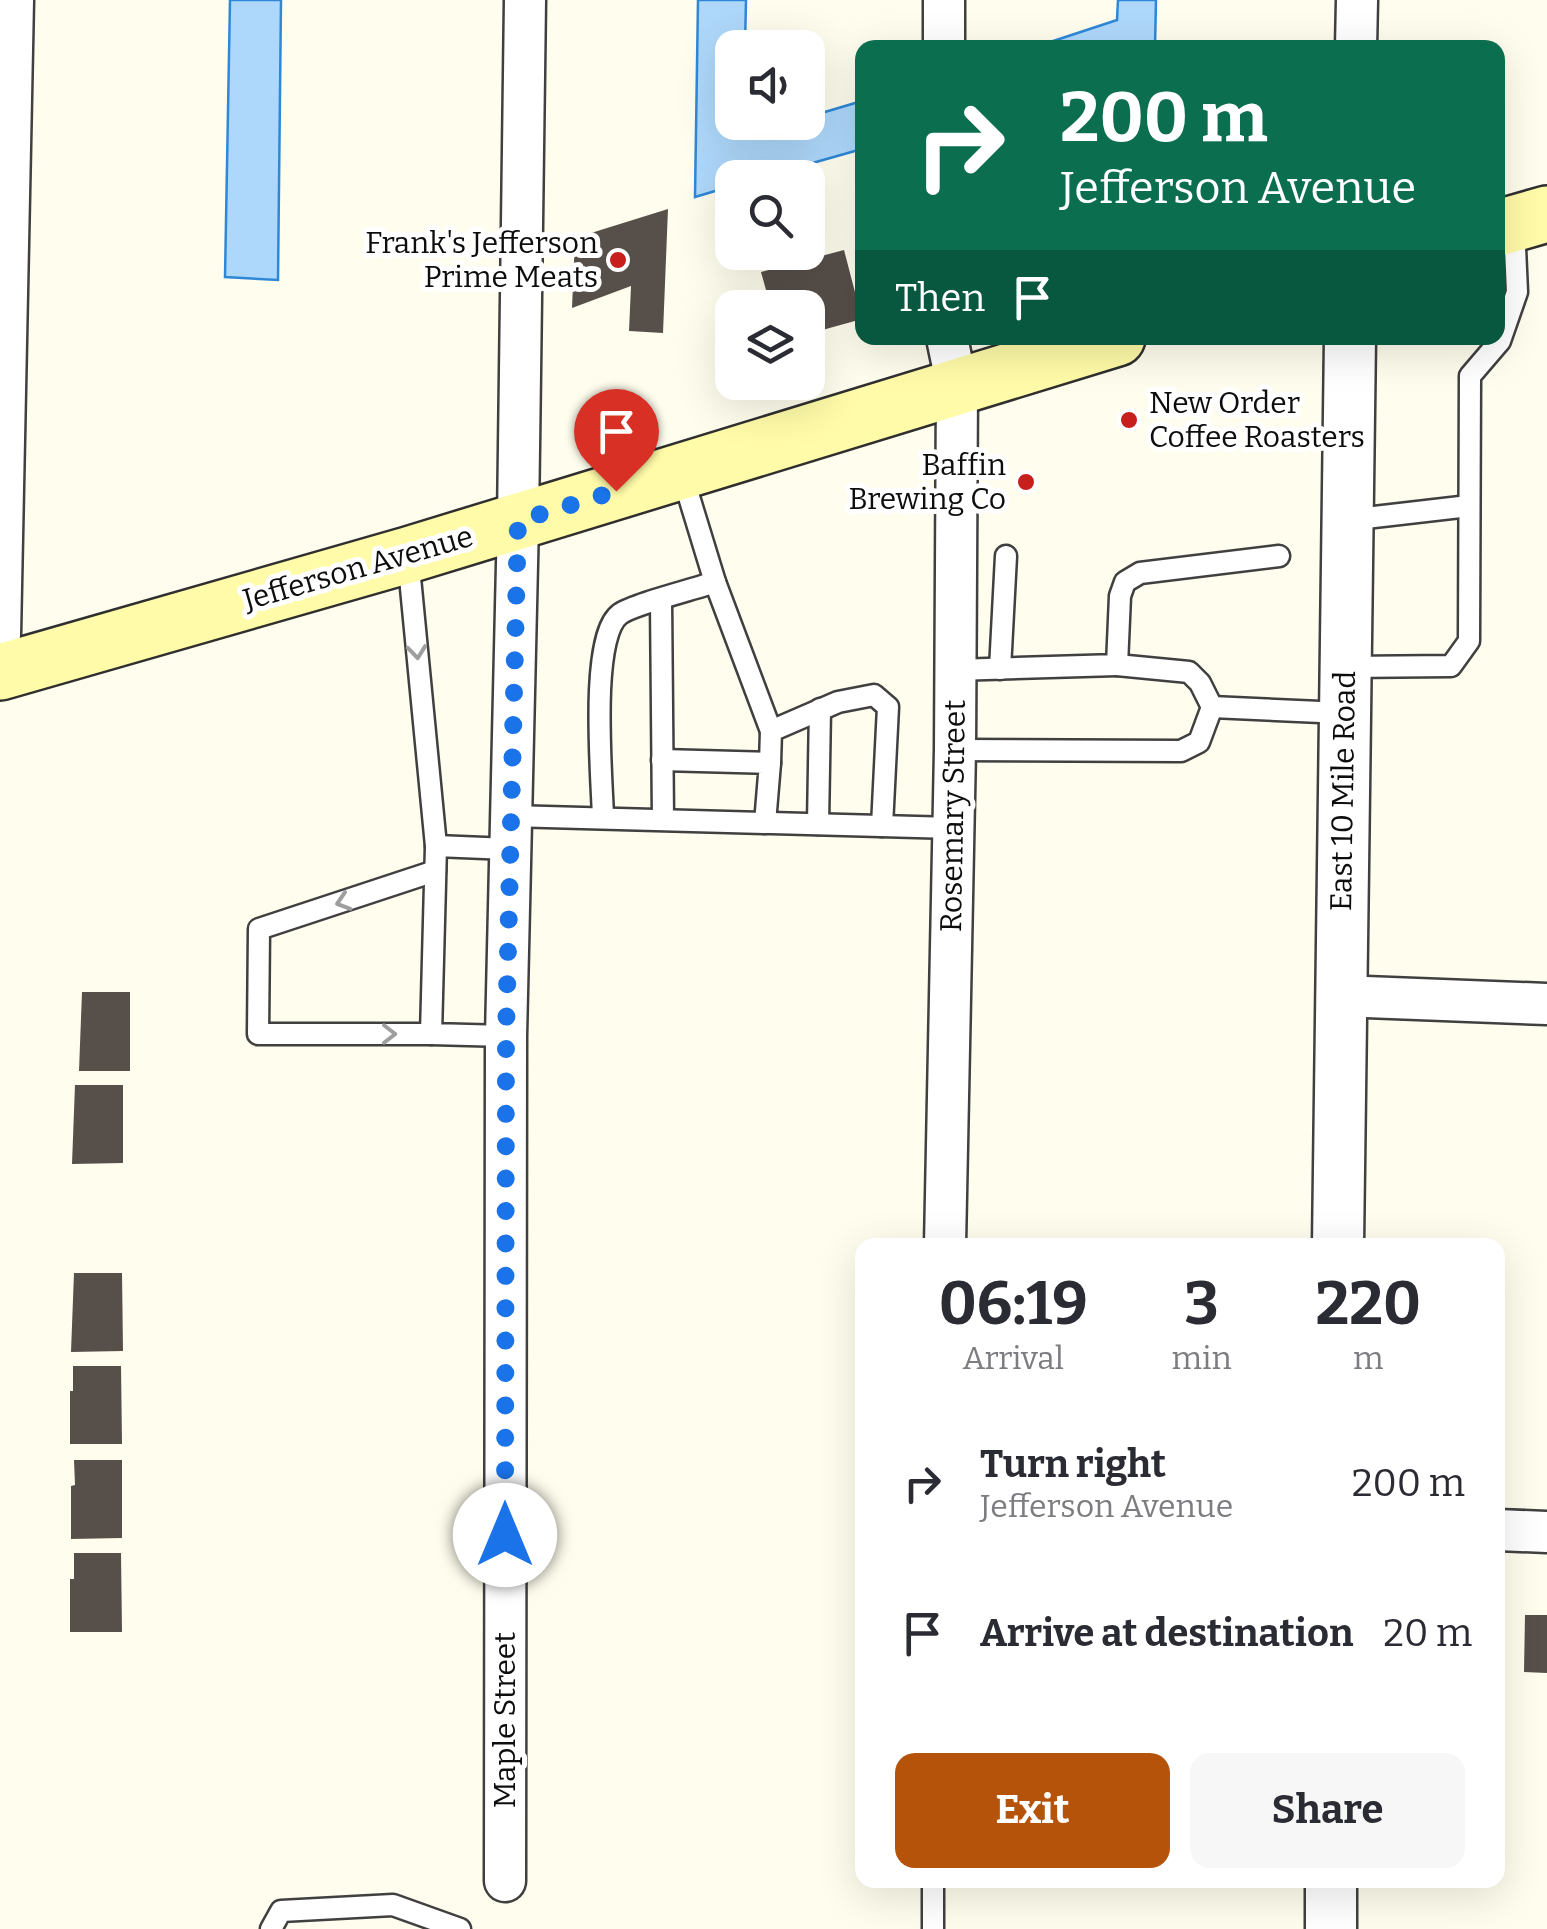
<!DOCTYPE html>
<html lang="en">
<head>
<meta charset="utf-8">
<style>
  body { margin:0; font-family:Bitter,serif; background:#f7f7f7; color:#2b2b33; height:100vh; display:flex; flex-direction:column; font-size:38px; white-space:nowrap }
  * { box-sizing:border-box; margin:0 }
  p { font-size:32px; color:#7c7c81 }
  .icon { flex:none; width:55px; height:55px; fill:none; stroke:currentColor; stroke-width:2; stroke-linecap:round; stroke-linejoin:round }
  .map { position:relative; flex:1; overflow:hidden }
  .drawer { position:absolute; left:855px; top:1238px; width:650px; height:650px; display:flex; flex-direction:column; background:#fff; border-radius:20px; box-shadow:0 10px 40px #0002 }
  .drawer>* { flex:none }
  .banner { position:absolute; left:855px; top:40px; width:650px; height:305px; border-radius:20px; box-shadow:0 10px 40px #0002; background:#0b6e4f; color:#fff; overflow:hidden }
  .buttons { position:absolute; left:715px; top:30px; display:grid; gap:20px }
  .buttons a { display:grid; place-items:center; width:110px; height:110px; border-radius:20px; background:#fff; box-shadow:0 10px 40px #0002; font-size:50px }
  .pin { position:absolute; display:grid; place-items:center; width:85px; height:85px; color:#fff; margin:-102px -42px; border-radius:50% 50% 50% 0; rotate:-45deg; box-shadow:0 0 10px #0007 }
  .pin .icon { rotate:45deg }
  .me { position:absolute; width:110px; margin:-55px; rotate:0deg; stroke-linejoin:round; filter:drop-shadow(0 0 8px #0008) }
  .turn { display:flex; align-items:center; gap:35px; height:210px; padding:0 40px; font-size:45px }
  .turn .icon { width:130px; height:130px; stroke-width:2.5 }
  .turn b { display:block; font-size:70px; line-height:85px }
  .then { display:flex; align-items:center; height:95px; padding:0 40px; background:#0003; gap:20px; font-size:38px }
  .eta { display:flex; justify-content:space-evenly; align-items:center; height:170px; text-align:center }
  .eta b { font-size:60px; font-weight:700; line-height:70px }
  .primary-button { display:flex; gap:20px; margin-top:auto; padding:20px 40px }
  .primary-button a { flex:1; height:115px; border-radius:20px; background:#b45309; color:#fff; font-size:40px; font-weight:700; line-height:115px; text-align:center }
  .primary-button a+a { background:#f7f7f7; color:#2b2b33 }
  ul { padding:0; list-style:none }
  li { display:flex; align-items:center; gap:30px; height:150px; padding:0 40px }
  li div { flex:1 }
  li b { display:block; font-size:38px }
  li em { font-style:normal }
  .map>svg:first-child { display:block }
  .water { fill:#aed8fb; stroke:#2f88d7; stroke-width:2.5 }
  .building { fill:#574f49 }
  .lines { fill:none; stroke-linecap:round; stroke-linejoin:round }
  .service-casing { stroke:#404040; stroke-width:25 }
  .minor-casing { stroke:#404040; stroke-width:45 }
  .tertiary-casing { stroke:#404040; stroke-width:55 }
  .secondary-casing { stroke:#2f2f2f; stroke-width:60 }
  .service { stroke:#fff; stroke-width:20 }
  .minor { stroke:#fff; stroke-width:40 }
  .tertiary { stroke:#fff; stroke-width:50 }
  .secondary { stroke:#fffba8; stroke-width:55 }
  .oneway { stroke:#9e9e9e }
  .route { stroke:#1a73e8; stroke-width:18; stroke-dasharray:0 32.4 }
  .poi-dot { fill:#c71f1b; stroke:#fff; stroke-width:4 }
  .labels { text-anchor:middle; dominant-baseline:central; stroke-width:10; stroke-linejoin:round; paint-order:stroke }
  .poi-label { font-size:30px; fill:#0d0d0d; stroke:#fff; text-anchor:end }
  .street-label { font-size:30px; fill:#0d0d0d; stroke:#fff }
</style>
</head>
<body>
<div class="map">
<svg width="1547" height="1929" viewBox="0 0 1547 1929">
  <rect width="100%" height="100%" fill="#fffded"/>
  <g class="water">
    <path d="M230 0H281L278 280 225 277Z"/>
    <path d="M698 0H746L745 47 732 48V122L744 123V135L789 123 808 122V117L862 101V149L763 177 732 178V186L695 197Z"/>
    <path d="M1118 0H1156L1155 47H1035L1117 20Z"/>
  </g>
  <g class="building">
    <path d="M668 209 663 333 629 331 631 286 572 308 575 238Z"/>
    <path d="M844 250 862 319 808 334V308H771L761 272Z"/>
    <path d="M82 992H130V1071H79Z"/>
    <path d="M75 1085H123V1163L72 1164Z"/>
    <path d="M74 1273H122L123 1351 71 1352Z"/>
    <path d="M73 1366H121L122 1444H70V1391H73Z"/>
    <path d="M74 1460H122V1538L71 1539V1486L75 1485Z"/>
    <path d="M74 1553H121L122 1632H70V1579H74Z"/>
    <path d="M1498 1613H1505L1504 1670H1498Z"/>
    <path d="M1525 1615H1547V1673L1524 1672Z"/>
  </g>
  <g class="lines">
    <defs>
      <g id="service">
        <path d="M1348 520 1469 506"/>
        <path d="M408 557 436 846 431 1034 506 1036"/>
        <path d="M715 582 771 731"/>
        <path d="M661 600 663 819"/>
        <path d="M1346 667 1451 666 1469 641 1470 376 1500 341 1517 292 1514 225"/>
        <path d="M1000 669 1006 556"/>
        <path d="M955 670 1117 665 1120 596 1125 582 1140 573 1279 556"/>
        <path d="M1212 707 1343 713"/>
        <path d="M955 750 1181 751 1199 742 1212 707 1200 683 1189 672 1117 665"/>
        <path d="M662 760 770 763 765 823"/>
        <path d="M770 763 771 731 838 702 874 695 888 707 882 826"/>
        <path d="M510 816 953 828"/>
        <path d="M603 818C602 778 589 636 620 614 634 604 695 589 715 582L682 474"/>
        <path d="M818 824 820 709"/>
        <path d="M436 846 509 849"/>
        <path d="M431 1034H258L259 929 435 871"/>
        <path d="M271 1929 281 1911 393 1905 460 1929"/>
        <path d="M933 1929V1880"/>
      </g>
      <g id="minor">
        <path d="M944 48V0"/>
        <path d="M1356 48 1357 0"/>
        <path d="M0 635 13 0"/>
        <path d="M1340 996 1547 1004"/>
        <path d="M945 1245 955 750 957 386 947 338"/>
        <path d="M1498 1530 1547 1532"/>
        <path d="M505 1881 506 1036 518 521 525 0"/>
      </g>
      <g id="tertiary">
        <path d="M1338 1245 1350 338"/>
        <path d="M1331 1929V1880"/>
      </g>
      <g id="secondary">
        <path d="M1498 228 1547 214"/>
        <path d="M0 672 408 555 1117 338"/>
      </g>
    </defs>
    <use href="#service" class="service-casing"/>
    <use href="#minor" class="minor-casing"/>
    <use href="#tertiary" class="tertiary-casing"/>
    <use href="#secondary" class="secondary-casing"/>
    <use href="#service" class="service"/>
    <use href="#minor" class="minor"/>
    <use href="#tertiary" class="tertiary"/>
    <use href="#secondary" class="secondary"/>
  </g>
  <defs><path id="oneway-chevron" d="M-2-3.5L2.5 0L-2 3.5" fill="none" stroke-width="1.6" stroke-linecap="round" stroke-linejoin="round" transform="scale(2.5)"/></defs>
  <g class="oneway">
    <use href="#oneway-chevron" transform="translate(417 652) rotate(84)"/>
    <use href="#oneway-chevron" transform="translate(343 902) rotate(162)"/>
    <use href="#oneway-chevron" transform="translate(389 1034)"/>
  </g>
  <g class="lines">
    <path class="route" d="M505 1535 506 1036 518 521 616 491"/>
  </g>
  <g class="poi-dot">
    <circle cx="618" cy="260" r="10"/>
    <circle cx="1129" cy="420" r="10"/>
    <circle cx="1026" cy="482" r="10"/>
  </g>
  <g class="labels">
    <g class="poi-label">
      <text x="598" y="243">Frank's Jefferson<tspan x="598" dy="34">Prime Meats</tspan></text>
      <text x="1149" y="403" text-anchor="start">New Order<tspan x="1149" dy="34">Coffee Roasters</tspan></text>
      <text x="1006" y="465">Baffin<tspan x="1006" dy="34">Brewing Co</tspan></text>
    </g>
    <g class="street-label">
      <text transform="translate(358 568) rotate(-16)">Jefferson Avenue</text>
      <text transform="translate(1343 791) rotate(-89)">East 10 Mile Road</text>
      <text transform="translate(953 816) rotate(-89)">Rosemary Street</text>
      <text transform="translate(505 1720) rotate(-90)">Maple Street</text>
    </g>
  </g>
</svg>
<div class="buttons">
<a><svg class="icon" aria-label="sound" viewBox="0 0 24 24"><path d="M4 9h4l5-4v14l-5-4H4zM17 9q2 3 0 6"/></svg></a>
<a><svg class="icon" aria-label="search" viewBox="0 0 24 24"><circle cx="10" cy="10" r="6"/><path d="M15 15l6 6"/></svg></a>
<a><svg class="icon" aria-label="layers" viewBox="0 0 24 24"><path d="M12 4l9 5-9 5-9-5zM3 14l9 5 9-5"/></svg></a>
</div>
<div class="pin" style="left:616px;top:491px;background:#d93025"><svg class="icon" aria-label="arrive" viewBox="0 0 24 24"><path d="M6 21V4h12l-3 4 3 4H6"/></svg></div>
<svg class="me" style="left:505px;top:1535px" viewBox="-20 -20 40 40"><circle r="19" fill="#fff"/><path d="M0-13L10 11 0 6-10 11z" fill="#1a73e8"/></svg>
<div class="banner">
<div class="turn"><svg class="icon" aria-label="right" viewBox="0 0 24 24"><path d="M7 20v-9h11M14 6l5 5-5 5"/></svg><div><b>200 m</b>Jefferson Avenue</div></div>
<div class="then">Then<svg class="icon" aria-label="arrive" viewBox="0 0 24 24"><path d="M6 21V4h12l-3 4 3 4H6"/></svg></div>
</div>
<section class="drawer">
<div class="eta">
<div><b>06:19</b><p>Arrival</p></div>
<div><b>3</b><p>min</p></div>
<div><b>220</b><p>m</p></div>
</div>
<ul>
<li><svg class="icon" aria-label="right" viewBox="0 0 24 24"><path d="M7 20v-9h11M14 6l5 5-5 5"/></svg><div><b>Turn right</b><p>Jefferson Avenue</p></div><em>200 m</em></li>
<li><svg class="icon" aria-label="arrive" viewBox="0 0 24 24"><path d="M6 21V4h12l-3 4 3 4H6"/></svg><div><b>Arrive at destination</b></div><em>20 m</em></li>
</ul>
<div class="primary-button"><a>Exit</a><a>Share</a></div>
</section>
</div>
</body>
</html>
